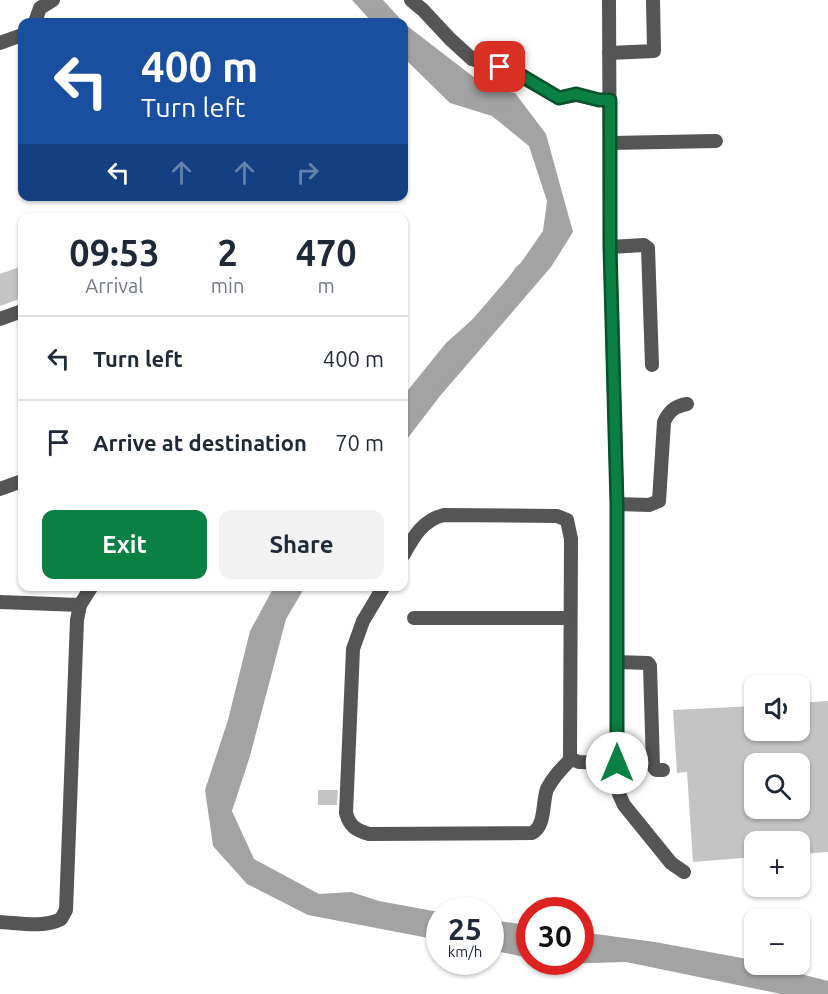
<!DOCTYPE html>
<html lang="en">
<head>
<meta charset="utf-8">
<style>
  body { margin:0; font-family:Ubuntu,sans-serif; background:#f2f2f3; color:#1f2937; height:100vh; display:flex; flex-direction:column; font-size:22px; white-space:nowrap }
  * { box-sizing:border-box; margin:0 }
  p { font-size:20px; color:#747a83 }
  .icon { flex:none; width:33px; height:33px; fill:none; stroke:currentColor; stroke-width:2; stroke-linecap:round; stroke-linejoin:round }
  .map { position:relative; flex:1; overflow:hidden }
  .side { position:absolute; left:18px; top:213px; width:390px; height:378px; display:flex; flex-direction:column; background:#fff; border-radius:12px; box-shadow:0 2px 4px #0004 }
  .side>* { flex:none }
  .banner { position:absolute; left:18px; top:18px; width:390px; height:183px; border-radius:12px; box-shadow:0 2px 4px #0004; background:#1a4fa0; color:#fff; overflow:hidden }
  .tools { position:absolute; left:744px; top:675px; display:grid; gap:12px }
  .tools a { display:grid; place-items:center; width:66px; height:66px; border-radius:12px; background:#fff; box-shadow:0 2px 4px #0004; font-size:30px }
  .speed { position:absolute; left:426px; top:897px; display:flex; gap:12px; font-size:30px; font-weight:700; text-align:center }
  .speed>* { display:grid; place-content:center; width:78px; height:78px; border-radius:50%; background:#fff; box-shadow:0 2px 4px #0004; line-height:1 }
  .speed small { font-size:15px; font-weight:400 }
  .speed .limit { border:9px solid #d22; background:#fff; color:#111 }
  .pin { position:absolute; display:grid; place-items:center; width:51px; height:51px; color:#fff; margin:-26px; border-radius:12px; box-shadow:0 3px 9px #0006 }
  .me { position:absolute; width:66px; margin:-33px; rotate:0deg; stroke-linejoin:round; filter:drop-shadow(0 0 4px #0008) }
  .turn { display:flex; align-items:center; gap:21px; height:126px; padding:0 24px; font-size:27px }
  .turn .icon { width:78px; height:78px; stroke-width:2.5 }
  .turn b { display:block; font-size:42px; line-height:51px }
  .lanes { display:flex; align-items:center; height:57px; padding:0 24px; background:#0003; justify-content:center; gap:30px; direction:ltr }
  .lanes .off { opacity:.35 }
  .eta { display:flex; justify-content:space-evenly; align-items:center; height:102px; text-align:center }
  .eta b { font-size:36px; font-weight:700; line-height:42px }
  .button { display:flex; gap:12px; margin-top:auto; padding:12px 24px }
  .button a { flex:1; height:69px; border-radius:12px; background:#0b8043; color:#fff; font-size:24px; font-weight:700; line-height:69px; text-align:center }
  .button a+a { background:#f2f2f3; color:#1f2937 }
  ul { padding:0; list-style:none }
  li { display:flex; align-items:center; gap:18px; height:84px; padding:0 24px; border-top:2px solid #e0e1e3 }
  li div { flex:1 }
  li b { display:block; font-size:22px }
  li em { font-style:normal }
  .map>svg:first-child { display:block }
  .water { fill:#a3a3a3 }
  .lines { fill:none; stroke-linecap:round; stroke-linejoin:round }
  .river { stroke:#a3a3a3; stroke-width:20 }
  .building { fill:#c4c4c4; fill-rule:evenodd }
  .minor { stroke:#555; stroke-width:14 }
  .route-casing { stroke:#07532c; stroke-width:15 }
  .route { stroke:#0b8043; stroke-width:10 }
</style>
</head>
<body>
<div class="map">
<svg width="828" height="994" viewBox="0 0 828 994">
  <rect width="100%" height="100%" fill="#fff"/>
  <g class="water">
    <path d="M352 0H383L406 25 488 88 515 93 546 134 573 232 551 267 440 396 404 443V395L446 343 473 319 520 264 543 231 547 201 529 146 492 116 450 103 404 58V22H372Z"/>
    <path d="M274 587H305L286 619 250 756 232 811 254 859 319 894 351 892 379 901 439 912V940L308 915 247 884 213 846 205 790 228 720 250 631Z"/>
    <path d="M491 920 529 925V958L491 950Z"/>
    <path d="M581 932 655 942 742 958 754 961V964L766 965 828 981V994H781L626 962 558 964 545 962H580Z"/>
  </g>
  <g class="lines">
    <g class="river">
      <path d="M404 411 509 294 524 273"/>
      <path d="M738 969 828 993"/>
    </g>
  </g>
  <g class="building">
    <path d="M22 266V298L0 306V274Z"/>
    <path d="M828 701V852L800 854V842H754V857L693 862 687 772 677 773 673 710 754 706V730H800V703ZM754 764H800V808H754Z"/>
    <path d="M318 790H338L337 805H318Z"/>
  </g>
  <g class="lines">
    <g class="minor">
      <path d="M411 0 423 10 450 39 472 59 511 71 559 98 576 95 599 100H610"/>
      <path d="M609 0 610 247 617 504V763L619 794 624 805 671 863 684 872"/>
      <path d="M35 22 40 8 53 0"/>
      <path d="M0 43 22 35"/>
      <path d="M609 53 654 51 653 0"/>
      <path d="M610 143 716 141"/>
      <path d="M610 247 644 245 648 248 652 365"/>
      <path d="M0 319 22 311"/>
      <path d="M0 489 22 481"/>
      <path d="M617 504 649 505 659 501 664 422C669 411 675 406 687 404"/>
      <path d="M404 554C414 536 423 520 444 515L557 516 567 520 571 539 570 755 571 759 579 762 617 763"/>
      <path d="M384 586 363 621 353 649 346 813C350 827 356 830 369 834L532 833C546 826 542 802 547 789 553 777 562 768 571 759"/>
      <path d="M0 602 80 605"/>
      <path d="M414 618H570"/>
      <path d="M617 662 648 663 650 666 653 766 656 770H663"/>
      <path d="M0 922C19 923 44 928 61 919L66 910 77 620 80 605 92 586"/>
    </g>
  </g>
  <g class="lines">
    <defs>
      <path id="route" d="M500 67 512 70 559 98 576 94 599 100H610V247L617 504V763"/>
    </defs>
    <use href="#route" class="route-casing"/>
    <use href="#route" class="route"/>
  </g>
</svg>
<div class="tools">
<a><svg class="icon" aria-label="sound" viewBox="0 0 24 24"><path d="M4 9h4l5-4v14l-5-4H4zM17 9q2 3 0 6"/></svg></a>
<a><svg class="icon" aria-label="search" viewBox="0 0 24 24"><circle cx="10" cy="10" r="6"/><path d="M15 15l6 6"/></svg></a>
<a>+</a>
<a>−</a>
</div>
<div class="speed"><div>25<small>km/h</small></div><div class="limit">30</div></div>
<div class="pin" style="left:500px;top:67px;background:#d93025"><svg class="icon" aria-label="arrive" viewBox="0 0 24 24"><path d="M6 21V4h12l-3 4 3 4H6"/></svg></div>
<svg class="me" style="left:617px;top:763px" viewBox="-20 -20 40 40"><circle r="19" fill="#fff"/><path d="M0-13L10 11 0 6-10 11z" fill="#0b8043"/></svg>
<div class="banner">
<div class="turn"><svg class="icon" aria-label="left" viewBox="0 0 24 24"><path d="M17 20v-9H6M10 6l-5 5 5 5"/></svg><div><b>400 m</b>Turn left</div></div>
<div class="lanes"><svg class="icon" aria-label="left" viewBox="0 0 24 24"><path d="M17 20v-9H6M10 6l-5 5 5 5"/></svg><svg class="icon off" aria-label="ahead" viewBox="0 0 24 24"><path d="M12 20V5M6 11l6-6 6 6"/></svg><svg class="icon off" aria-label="ahead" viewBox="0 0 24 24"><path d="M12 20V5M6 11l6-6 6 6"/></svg><svg class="icon off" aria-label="right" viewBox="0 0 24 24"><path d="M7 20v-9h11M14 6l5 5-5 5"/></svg></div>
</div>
<section class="side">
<div class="eta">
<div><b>09:53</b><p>Arrival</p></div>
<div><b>2</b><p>min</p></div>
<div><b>470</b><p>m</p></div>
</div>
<ul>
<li><svg class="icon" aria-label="left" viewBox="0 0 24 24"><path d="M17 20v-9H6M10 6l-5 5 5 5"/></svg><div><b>Turn left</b></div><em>400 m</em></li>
<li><svg class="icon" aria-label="arrive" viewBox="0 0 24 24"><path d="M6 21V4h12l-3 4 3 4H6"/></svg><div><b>Arrive at destination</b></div><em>70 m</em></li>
</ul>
<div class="button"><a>Exit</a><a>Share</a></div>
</section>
</div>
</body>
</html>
